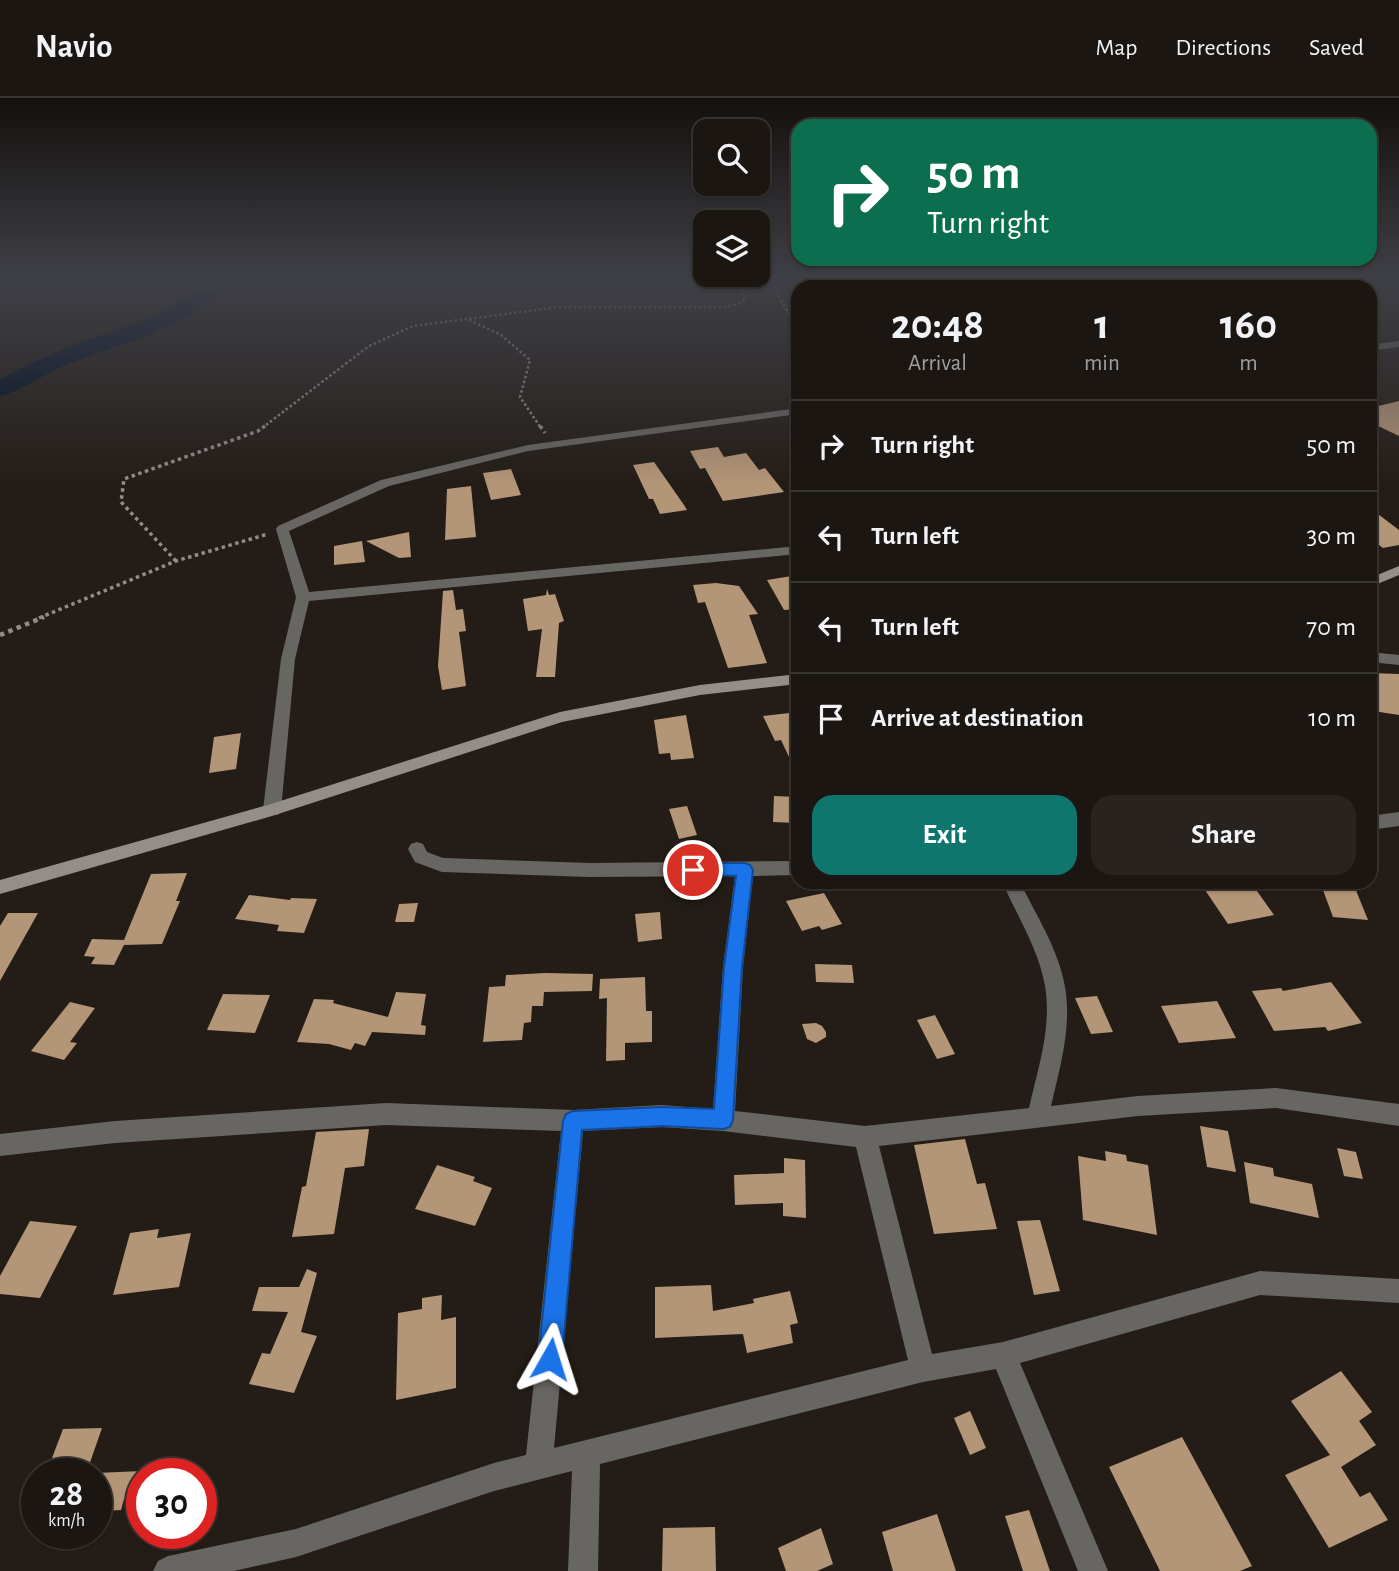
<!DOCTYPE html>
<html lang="en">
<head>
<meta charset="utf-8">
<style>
  body { margin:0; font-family:"Alegreya Sans",sans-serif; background:#28231f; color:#f1f3f6; height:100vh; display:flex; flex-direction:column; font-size:26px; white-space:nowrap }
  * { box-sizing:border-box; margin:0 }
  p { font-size:23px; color:#a09f9f }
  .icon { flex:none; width:38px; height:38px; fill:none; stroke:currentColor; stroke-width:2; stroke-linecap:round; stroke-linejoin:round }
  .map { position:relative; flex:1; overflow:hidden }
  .details { position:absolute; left:791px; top:182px; width:586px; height:609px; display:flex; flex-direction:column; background:#1b1611; border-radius:21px; box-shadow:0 2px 5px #0004,0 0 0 2px #393531 }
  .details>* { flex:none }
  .hud { position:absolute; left:791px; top:21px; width:586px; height:147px; border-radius:21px; box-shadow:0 2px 5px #0004,0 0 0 2px #393531; background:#0b6e4f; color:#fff; overflow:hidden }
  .fabs { position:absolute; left:693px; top:21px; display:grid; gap:14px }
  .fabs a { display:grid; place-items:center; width:77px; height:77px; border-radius:14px; background:#1b1611; box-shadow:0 2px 5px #0004,0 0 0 2px #393531; font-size:35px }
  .speed { position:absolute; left:21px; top:1360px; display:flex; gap:14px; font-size:35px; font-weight:700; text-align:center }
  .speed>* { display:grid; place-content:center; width:91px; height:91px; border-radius:50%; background:#1b1611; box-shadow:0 2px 5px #0004,0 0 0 2px #393531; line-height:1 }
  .speed small { font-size:18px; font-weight:400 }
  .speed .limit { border:10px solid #d22; background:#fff; color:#111 }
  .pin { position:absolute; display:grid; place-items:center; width:60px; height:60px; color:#fff; margin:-30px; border:4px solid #fff; border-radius:50%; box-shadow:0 2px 7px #0007 }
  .me { position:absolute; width:77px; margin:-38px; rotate:6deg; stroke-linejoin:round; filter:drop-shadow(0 0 5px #0008) }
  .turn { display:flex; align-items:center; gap:24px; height:147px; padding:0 21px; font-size:32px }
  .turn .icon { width:91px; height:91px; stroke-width:2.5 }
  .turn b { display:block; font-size:49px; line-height:60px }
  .eta { display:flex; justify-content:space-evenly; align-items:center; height:119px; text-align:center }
  .eta b { font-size:42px; font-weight:600; line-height:49px }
  .action { display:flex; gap:14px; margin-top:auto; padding:14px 21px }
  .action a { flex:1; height:80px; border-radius:21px; background:#0f766e; color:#fff; font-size:28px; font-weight:600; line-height:80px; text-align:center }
  .action a+a { background:#28231f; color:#f1f3f6 }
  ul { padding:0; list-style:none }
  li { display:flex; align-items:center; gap:21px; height:91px; padding:0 21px; border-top:2px solid #393531 }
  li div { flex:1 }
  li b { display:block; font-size:26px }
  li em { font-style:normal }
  header { display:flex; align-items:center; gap:42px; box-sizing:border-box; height:98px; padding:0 35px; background:#1b1611; border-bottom:2px solid #393531 }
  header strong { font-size:33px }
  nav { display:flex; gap:38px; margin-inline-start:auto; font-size:24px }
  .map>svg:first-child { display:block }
  .green { fill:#213c30 }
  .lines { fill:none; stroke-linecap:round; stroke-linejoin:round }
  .river { fill:#000f26; fill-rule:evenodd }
  .building { fill:#b39577 }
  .path-far2 { stroke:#928c87; stroke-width:2.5; stroke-dasharray:2.5 2.5; stroke-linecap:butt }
  .path-far1 { stroke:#928c87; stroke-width:3.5; stroke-dasharray:3.5 3.5; stroke-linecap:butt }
  .path { stroke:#928c87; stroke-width:4.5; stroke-dasharray:4.5 4.5; stroke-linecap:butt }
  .street { fill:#686662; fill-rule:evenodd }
  .secondary { fill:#938e88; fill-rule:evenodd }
  .route { fill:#1a73e8; stroke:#114b97; stroke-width:2 }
</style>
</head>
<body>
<header>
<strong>Navio</strong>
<nav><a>Map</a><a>Directions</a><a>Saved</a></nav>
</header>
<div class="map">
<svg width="1399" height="1473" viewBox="0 0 1399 1473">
  <rect width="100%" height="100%" fill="#241d17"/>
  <path class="green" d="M1170 180H1350L1366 189H1183Z"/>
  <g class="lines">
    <path class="river" d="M212 180H234C200 229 116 246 63 268 42 277 22 293 0 298V281C24 269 48 257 73 247 123 229 172 216 212 180Z"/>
  </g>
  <g class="building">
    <path d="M1399 303V338L1370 324V310Z"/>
    <path d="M718 349 724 359 746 355 759 372 765 370 784 394 723 403 705 370 700 371 690 353Z"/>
    <path d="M654 364 684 407 687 412 660 416 653 401H649L633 367Z"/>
    <path d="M511 371 521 397 491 402 483 375Z"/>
    <path d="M471 388 476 439 445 442 447 391Z"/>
    <path d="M1370 410 1399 432V447L1383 450 1370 440Z"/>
    <path d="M409 434 411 459 399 460 366 443Z"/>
    <path d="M362 443 365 464 334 467V448Z"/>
    <path d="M798 477V511L784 512 767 482Z"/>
    <path d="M716 485 739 488 758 516 749 517 767 565 728 570 705 504 698 505 693 487Z"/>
    <path d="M547 491 549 497 555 496 564 523 559 525 555 579H536L542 531 528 533 523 501 546 497Z"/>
    <path d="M453 492 456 512 463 511 466 533 459 534 466 588 442 592 438 568 443 493Z"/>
    <path d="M1370 575 1399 576V617L1373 613 1370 607Z"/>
    <path d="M798 614V678L781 642 775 643 763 618Z"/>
    <path d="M686 617 694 660 671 662 670 655 659 656 654 622Z"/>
    <path d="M241 635 236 671 209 675 214 639Z"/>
    <path d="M774 698 798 699V725L773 724Z"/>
    <path d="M687 708 697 737 679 741 669 711Z"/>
    <path d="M187 775 176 803H180L162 846 124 847 114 867 91 866 95 859 84 858 92 841 124 842 151 776Z"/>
    <path d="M1320 784 1353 785 1368 822 1333 819Z"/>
    <path d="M1226 785 1230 790 1252 786 1274 817 1228 826 1203 789Z"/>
    <path d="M824 795 842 826 822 832 819 828 802 833 786 803Z"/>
    <path d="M249 797 290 802 291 800 317 801 304 835 277 833 279 827 235 821Z"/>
    <path d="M418 805 414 824H395L399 806Z"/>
    <path d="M660 814 662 841 638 844 635 816Z"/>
    <path d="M8 815H38L0 883V828Z"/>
    <path d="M815 866 852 867 854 885 816 884Z"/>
    <path d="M545 875 593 876 592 893 544 894 543 908H532L531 924 524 925 522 942 483 944 489 889 505 888 506 877Z"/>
    <path d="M645 879 646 913H652V944L625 945V962L606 963 607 900 599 901 600 881Z"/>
    <path d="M1331 884 1362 925 1328 933 1325 929 1274 933 1252 893 1281 890 1283 893Z"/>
    <path d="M396 894 426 896 421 927 426 928 425 937 372 934 365 948 355 945 351 952 329 946 297 944 314 901 334 902 333 905 388 919Z"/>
    <path d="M223 896 270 897 255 935 207 932Z"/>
    <path d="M1097 898 1113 934 1091 936 1075 900Z"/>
    <path d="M1217 903 1236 940 1179 945 1161 908Z"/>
    <path d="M70 904 95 910 70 944 77 945 64 962 31 953Z"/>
    <path d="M935 917 955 956 937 961 917 922Z"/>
    <path d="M816 925 822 928 826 934V939L816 945 807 941 802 926Z"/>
    <path d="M1200 1028 1228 1033 1236 1074 1207 1069Z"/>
    <path d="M369 1031 364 1068 345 1070 334 1136 292 1139 302 1089 306 1088 316 1034Z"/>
    <path d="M965 1041 977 1086 985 1085 997 1131 934 1136 914 1047Z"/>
    <path d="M1337 1050 1356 1054 1363 1081 1344 1078Z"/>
    <path d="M1105 1053 1126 1057 1127 1063 1148 1067 1157 1137 1083 1122 1078 1058 1106 1063Z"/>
    <path d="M784 1060 805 1062 806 1120 783 1118V1105L735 1107 734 1077 784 1075Z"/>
    <path d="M1244 1064 1273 1070 1274 1078 1312 1086 1319 1120 1250 1105Z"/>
    <path d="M437 1067 475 1079 473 1083 492 1090 475 1128 415 1111Z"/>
    <path d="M1040 1122 1060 1193 1034 1197 1017 1123Z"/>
    <path d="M30 1123 77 1128 40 1200 0 1196V1178Z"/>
    <path d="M159 1131 157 1140 191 1135 179 1189 113 1197 130 1135Z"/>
    <path d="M307 1171 317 1175 301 1234 317 1238 294 1295 249 1286 262 1255 270 1256 288 1214 252 1213 259 1189H299Z"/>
    <path d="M711 1187 713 1213 754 1205 753 1201 790 1193 798 1225 790 1227 793 1245 747 1255 743 1236 655 1240V1189Z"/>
    <path d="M442 1197 441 1222 456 1219V1290L396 1302 398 1215 422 1211V1200Z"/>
    <path d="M1341 1273 1372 1314 1359 1323 1376 1347 1341 1369 1360 1399 1370 1394 1388 1422 1329 1450 1285 1377 1330 1357 1291 1303Z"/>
    <path d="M970 1313 986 1350 970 1357 954 1320Z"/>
    <path d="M102 1330 86 1376H46L63 1331Z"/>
    <path d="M1182 1339 1252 1468 1240 1473H1160L1109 1369Z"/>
    <path d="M142 1373V1400L124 1401 121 1412 102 1413 105 1405 96 1406V1375Z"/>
    <path d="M1029 1412 1050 1473H1023L1005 1418Z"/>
    <path d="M937 1416 956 1473H893L882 1434Z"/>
    <path d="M715 1429 716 1473H662L663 1430Z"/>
    <path d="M821 1430 833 1466 817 1473H786L778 1450Z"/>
  </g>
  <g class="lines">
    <g class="path-far2">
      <path d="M769 180 798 232"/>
      <path d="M934 180 949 189"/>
      <path d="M469 222 501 237 530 262 520 299 541 330"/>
      <path d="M262 330 369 248 413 228 559 209H723L739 206 745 201 743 190 759 180"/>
    </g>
    <g class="path-far1">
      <path d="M540 328 545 335"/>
      <path d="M176 463 121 404 124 381 258 333 265 328"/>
      <path d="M39 520 176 463 268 436"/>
    </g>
    <path class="path" d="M0 537 44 519"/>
    <g class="street">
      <path d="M1399 243V249L1370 253V247Z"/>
      <path d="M798 310V316L528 353 389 388 289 433 309 494 798 448V456L309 503 295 561 281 712 278 717H266L263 712 281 561 296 499 276 431 278 428 381 382 528 347Z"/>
      <path d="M1370 554 1399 557V567L1370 564Z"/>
      <path d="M1399 714V728L1370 732V718Z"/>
      <path d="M417 744 423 746 427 754 443 760 590 765 798 763V777L753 778 743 869 735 1013 865 1028 1029 1010C1038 970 1052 930 1045 888 1039 852 1017 817 1002 784H1020C1036 817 1059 852 1065 889 1072 929 1060 969 1051 1008L1138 998 1276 990 1399 1006V1028L1276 1010 1138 1018 879 1048 932 1256 1003 1244 1260 1173 1399 1181V1205L1260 1197 1020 1265 1108 1473H1078L996 1271 923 1284 600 1366 598 1473H568L572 1373 494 1393 296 1459 234 1473H153L158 1463 168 1458 296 1431 494 1365 526 1357 561 1033 386 1027 115 1045 0 1058V1036L115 1023 386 1005 573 1012 662 1007 713 1011 723 869 735 778 590 779 442 774 415 764 408 751 411 746ZM662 1029 723 1033 856 1049 908 1262 554 1350 583 1033Z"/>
    </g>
    <g class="secondary">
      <path d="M1399 468V477L1370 489V480Z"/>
      <path d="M798 576V586L700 597 562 624 272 718 0 796V782L271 706 560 614 700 587Z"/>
    </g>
  </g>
  <linearGradient id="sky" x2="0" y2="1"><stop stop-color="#14100d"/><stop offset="0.47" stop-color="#3f4047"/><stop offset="1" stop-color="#3f4047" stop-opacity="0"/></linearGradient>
  <rect width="1399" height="386" fill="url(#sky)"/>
  <path class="route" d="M693 765H745L750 767 753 772 742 869 733 1022 730 1029 723 1031 662 1028 582 1032 562 1261 558 1270 550 1273 542 1270 538 1261 563 1023 566 1016 573 1013 662 1009 714 1011 724 869 736 778 687 776 685 772 687 767Z"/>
</svg>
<div class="fabs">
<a><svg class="icon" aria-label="search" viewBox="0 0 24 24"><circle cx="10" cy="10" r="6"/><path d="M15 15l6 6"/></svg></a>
<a><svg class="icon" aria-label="layers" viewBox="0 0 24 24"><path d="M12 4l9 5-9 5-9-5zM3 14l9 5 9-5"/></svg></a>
</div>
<div class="speed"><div>28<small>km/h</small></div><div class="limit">30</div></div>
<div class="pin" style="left:693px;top:772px;background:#d93025"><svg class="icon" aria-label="arrive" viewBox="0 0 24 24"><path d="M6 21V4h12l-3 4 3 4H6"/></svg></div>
<svg class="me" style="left:550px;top:1261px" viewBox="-20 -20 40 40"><path d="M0-17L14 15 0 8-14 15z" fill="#1a73e8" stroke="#fff" stroke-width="4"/></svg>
<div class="hud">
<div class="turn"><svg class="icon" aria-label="right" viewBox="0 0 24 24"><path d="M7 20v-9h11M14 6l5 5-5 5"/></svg><div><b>50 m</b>Turn right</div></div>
</div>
<section class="details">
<div class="eta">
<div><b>20:48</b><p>Arrival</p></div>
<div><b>1</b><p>min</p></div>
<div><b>160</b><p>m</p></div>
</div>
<ul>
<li><svg class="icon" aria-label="right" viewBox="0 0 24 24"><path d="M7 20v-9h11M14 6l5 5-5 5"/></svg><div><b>Turn right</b></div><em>50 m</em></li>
<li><svg class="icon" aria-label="left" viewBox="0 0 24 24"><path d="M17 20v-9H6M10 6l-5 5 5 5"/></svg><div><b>Turn left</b></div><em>30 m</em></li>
<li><svg class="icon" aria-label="left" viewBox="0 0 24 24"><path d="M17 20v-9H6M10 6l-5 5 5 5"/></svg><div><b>Turn left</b></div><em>70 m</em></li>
<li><svg class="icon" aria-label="arrive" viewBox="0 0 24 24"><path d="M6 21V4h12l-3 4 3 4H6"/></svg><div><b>Arrive at destination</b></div><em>10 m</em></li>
</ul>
<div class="action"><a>Exit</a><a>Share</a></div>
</section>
</div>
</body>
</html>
